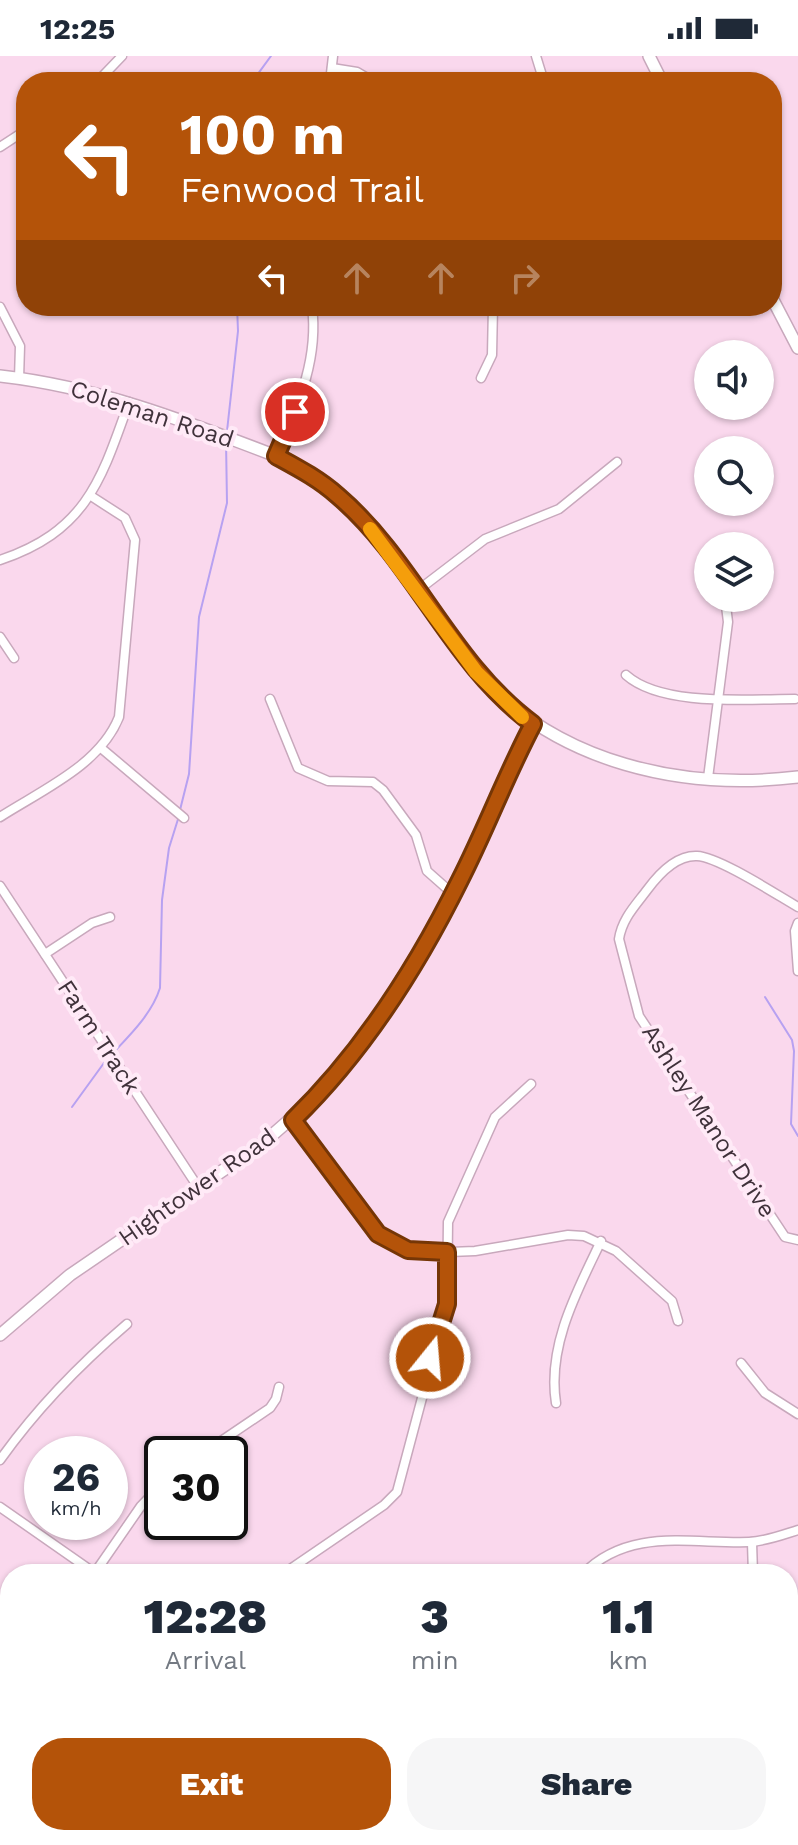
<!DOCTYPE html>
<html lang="en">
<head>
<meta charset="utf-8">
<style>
  body { margin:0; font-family:"Work Sans",sans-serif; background:#f6f6f7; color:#1f2937; height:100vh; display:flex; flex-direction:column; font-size:30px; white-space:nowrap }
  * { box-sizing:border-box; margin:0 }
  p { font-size:26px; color:#747a83 }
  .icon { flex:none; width:44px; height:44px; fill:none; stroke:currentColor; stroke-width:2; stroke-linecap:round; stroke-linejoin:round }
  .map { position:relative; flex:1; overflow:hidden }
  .drawer { position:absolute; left:0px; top:1508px; width:798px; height:282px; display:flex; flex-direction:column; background:#fff; border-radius:32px 32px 0 0; box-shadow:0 2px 6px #0004 }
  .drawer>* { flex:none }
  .top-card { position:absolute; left:16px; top:16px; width:766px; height:244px; border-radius:32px; box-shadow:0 2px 6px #0004; background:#b45309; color:#fff; overflow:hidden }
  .tools { position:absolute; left:694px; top:284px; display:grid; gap:16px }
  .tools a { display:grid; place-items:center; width:80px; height:80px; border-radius:50%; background:#fff; box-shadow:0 2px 6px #0004; font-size:40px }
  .speed { position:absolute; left:24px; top:1380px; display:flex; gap:16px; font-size:40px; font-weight:700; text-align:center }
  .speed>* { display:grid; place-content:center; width:104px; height:104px; border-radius:50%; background:#fff; box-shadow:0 2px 6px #0004; line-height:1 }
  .speed small { font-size:20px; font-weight:400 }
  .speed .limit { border:4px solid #111; border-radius:12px; background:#fff; color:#111 }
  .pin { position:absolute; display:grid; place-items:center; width:68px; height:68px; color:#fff; margin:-34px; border:4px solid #fff; border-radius:50%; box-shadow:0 2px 8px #0007 }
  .me { position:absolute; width:88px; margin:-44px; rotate:17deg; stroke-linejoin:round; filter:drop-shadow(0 0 6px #0008) }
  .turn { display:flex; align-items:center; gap:28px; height:168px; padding:0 32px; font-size:36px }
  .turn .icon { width:104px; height:104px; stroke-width:2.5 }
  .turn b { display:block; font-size:56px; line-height:68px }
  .lanes { display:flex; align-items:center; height:76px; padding:0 32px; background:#0003; justify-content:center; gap:40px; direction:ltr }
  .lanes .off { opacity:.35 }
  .eta { display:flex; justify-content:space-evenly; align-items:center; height:136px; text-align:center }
  .eta b { font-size:48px; font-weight:800; line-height:56px }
  .button { display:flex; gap:16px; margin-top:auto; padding:16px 32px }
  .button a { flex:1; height:92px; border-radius:32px; background:#b45309; color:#fff; font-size:32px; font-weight:800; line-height:92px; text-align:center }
  .button a+a { background:#f6f6f7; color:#1f2937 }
  .status { display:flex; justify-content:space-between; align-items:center; height:56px; padding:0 40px; background:#fff; direction:ltr }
  .status svg { height:22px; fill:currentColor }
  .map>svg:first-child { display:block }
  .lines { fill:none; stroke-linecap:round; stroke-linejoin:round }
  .stream { stroke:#b7a1f1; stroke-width:2 }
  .minor-casing { stroke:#c8a8bc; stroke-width:11 }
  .tertiary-casing { stroke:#c8a8bc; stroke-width:14 }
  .minor { stroke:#fff; stroke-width:8 }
  .tertiary { stroke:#fff; stroke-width:11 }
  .route-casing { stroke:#753606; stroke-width:20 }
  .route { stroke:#b45309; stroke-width:14 }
  .slow { stroke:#f59e0b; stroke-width:14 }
  .labels { text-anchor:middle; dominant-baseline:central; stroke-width:8; stroke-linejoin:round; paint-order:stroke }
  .street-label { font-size:24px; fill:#40323b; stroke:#ffeaf7 }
</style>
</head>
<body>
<div class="status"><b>12:25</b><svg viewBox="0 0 49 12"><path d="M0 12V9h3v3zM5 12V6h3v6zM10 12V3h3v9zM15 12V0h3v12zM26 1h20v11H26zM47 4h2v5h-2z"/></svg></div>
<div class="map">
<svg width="798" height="1789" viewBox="0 0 798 1789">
  <rect width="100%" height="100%" fill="#fad8ed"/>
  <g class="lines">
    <g class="stream">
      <path d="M252 26 271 0"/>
      <path d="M227 375 238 275 237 250"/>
      <path d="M180 754 189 718 199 561 227 447 226 385"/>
      <path d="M765 941 792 984 794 995 791 1068 798 1080"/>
      <path d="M114 996C132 977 152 957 160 932L162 844 169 792 179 760"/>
      <path d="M72 1051 109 1000"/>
    </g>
    <defs>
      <g id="minor">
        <path d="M536 0 544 26"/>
        <path d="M332 12 357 16 374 26"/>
        <path d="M97 26 122 0"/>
        <path d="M330 26 333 0"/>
        <path d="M0 91 26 74"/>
        <path d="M0 251 20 290 19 323"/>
        <path d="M481 322 492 299 493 250"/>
        <path d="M276 400C297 351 319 305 312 250"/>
        <path d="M0 504C86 475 101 425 129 346"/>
        <path d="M417 535 485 483 559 453 617 406"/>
        <path d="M0 581 14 602"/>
        <path d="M626 619C662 651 748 643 795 643"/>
        <path d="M270 643 298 712 328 725 373 726 383 734 416 779 427 815 453 838"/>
        <path d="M101 692 184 762"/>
        <path d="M708 722 728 566 725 542"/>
        <path d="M0 761C42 734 100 709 119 661L135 484 125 462 91 440"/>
        <path d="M0 830 198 1131"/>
        <path d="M798 851C777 839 719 801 697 800 676 799 658 819 647 834 635 850 622 863 619 883L639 960 785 1181 798 1184"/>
        <path d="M798 867 795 875 798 915"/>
        <path d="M45 898 92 867 110 861"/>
        <path d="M293 1064 366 1166 392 1188 424 1197 475 1195 568 1179 584 1180 616 1195 672 1245 678 1265"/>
        <path d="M741 1307 765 1337 798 1358"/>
        <path d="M556 1347C547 1290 577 1235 601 1185"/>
        <path d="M202 1398 270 1352 276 1343 279 1331"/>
        <path d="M0 1404C37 1352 79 1309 127 1268"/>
        <path d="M0 1451 96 1518"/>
        <path d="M752 1486 753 1518"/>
        <path d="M94 1518 141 1450 162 1428"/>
        <path d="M283 1518 384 1449 397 1436 447 1248 448 1166 495 1061 531 1028"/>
        <path d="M583 1518C629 1471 691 1488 749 1486 767 1485 782 1479 798 1474"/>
        <path d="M788 1649 798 1663"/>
        <path d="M652 1780 658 1789"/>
        <path d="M253 1786 305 1785"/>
      </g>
      <g id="tertiary">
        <path d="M649 0 662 26"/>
        <path d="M772 242 798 292"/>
        <path d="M0 320C98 331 185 365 276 400 307 416 332 434 357 458 386 492 413 529 439 565 452 583 464 603 479 619 559 707 682 735 798 721"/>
        <path d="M0 1279 70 1219 263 1087 325 1033 369 976 443 857 533 668"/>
      </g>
    </defs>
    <use href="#minor" class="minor-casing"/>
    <use href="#tertiary" class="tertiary-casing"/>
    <use href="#minor" class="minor"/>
    <use href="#tertiary" class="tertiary"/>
  </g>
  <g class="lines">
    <defs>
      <path id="route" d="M295 356 276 400C298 412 319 423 338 440 415 506 450 607 533 668 506 719 486 773 460 824 417 911 363 996 293 1064L378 1178 408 1194 447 1196V1248L430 1302"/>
    </defs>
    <use href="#route" class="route-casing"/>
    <use href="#route" class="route"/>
    <path class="slow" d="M370 473 476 616 522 661"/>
  </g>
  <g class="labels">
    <g class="street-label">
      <text transform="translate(152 358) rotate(18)">Coleman Road</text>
      <text transform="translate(99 981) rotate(57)">Farm Track</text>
      <text transform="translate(709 1065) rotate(57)">Ashley Manor Drive</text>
      <text transform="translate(197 1131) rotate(-35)">Hightower Road</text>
    </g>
  </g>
</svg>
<div class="tools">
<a><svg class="icon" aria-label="sound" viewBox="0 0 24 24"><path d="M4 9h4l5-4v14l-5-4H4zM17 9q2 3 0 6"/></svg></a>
<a><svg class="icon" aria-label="search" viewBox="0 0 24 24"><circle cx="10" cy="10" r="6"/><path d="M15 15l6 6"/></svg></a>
<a><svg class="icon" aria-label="layers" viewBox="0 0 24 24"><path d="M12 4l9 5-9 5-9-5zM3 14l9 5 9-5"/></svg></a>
</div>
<div class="speed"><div>26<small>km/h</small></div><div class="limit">30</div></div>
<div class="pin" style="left:295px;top:356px;background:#d93025"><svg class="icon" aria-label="arrive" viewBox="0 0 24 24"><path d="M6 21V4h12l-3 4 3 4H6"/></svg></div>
<svg class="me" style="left:430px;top:1302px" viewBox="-20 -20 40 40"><circle r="17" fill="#b45309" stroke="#fff" stroke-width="3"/><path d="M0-11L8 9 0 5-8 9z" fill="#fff"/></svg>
<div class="top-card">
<div class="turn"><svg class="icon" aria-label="left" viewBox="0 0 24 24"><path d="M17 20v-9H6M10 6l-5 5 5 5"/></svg><div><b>100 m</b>Fenwood Trail</div></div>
<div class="lanes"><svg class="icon" aria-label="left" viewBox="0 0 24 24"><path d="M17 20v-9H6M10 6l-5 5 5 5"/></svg><svg class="icon off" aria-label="ahead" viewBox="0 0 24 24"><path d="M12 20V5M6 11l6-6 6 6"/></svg><svg class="icon off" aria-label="ahead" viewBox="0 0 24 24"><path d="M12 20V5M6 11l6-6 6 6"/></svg><svg class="icon off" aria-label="right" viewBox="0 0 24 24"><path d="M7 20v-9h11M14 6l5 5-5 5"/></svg></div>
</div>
<section class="drawer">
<div class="eta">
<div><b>12:28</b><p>Arrival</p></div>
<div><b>3</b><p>min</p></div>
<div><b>1.1</b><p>km</p></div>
</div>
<div class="button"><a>Exit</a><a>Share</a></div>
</section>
</div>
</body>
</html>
